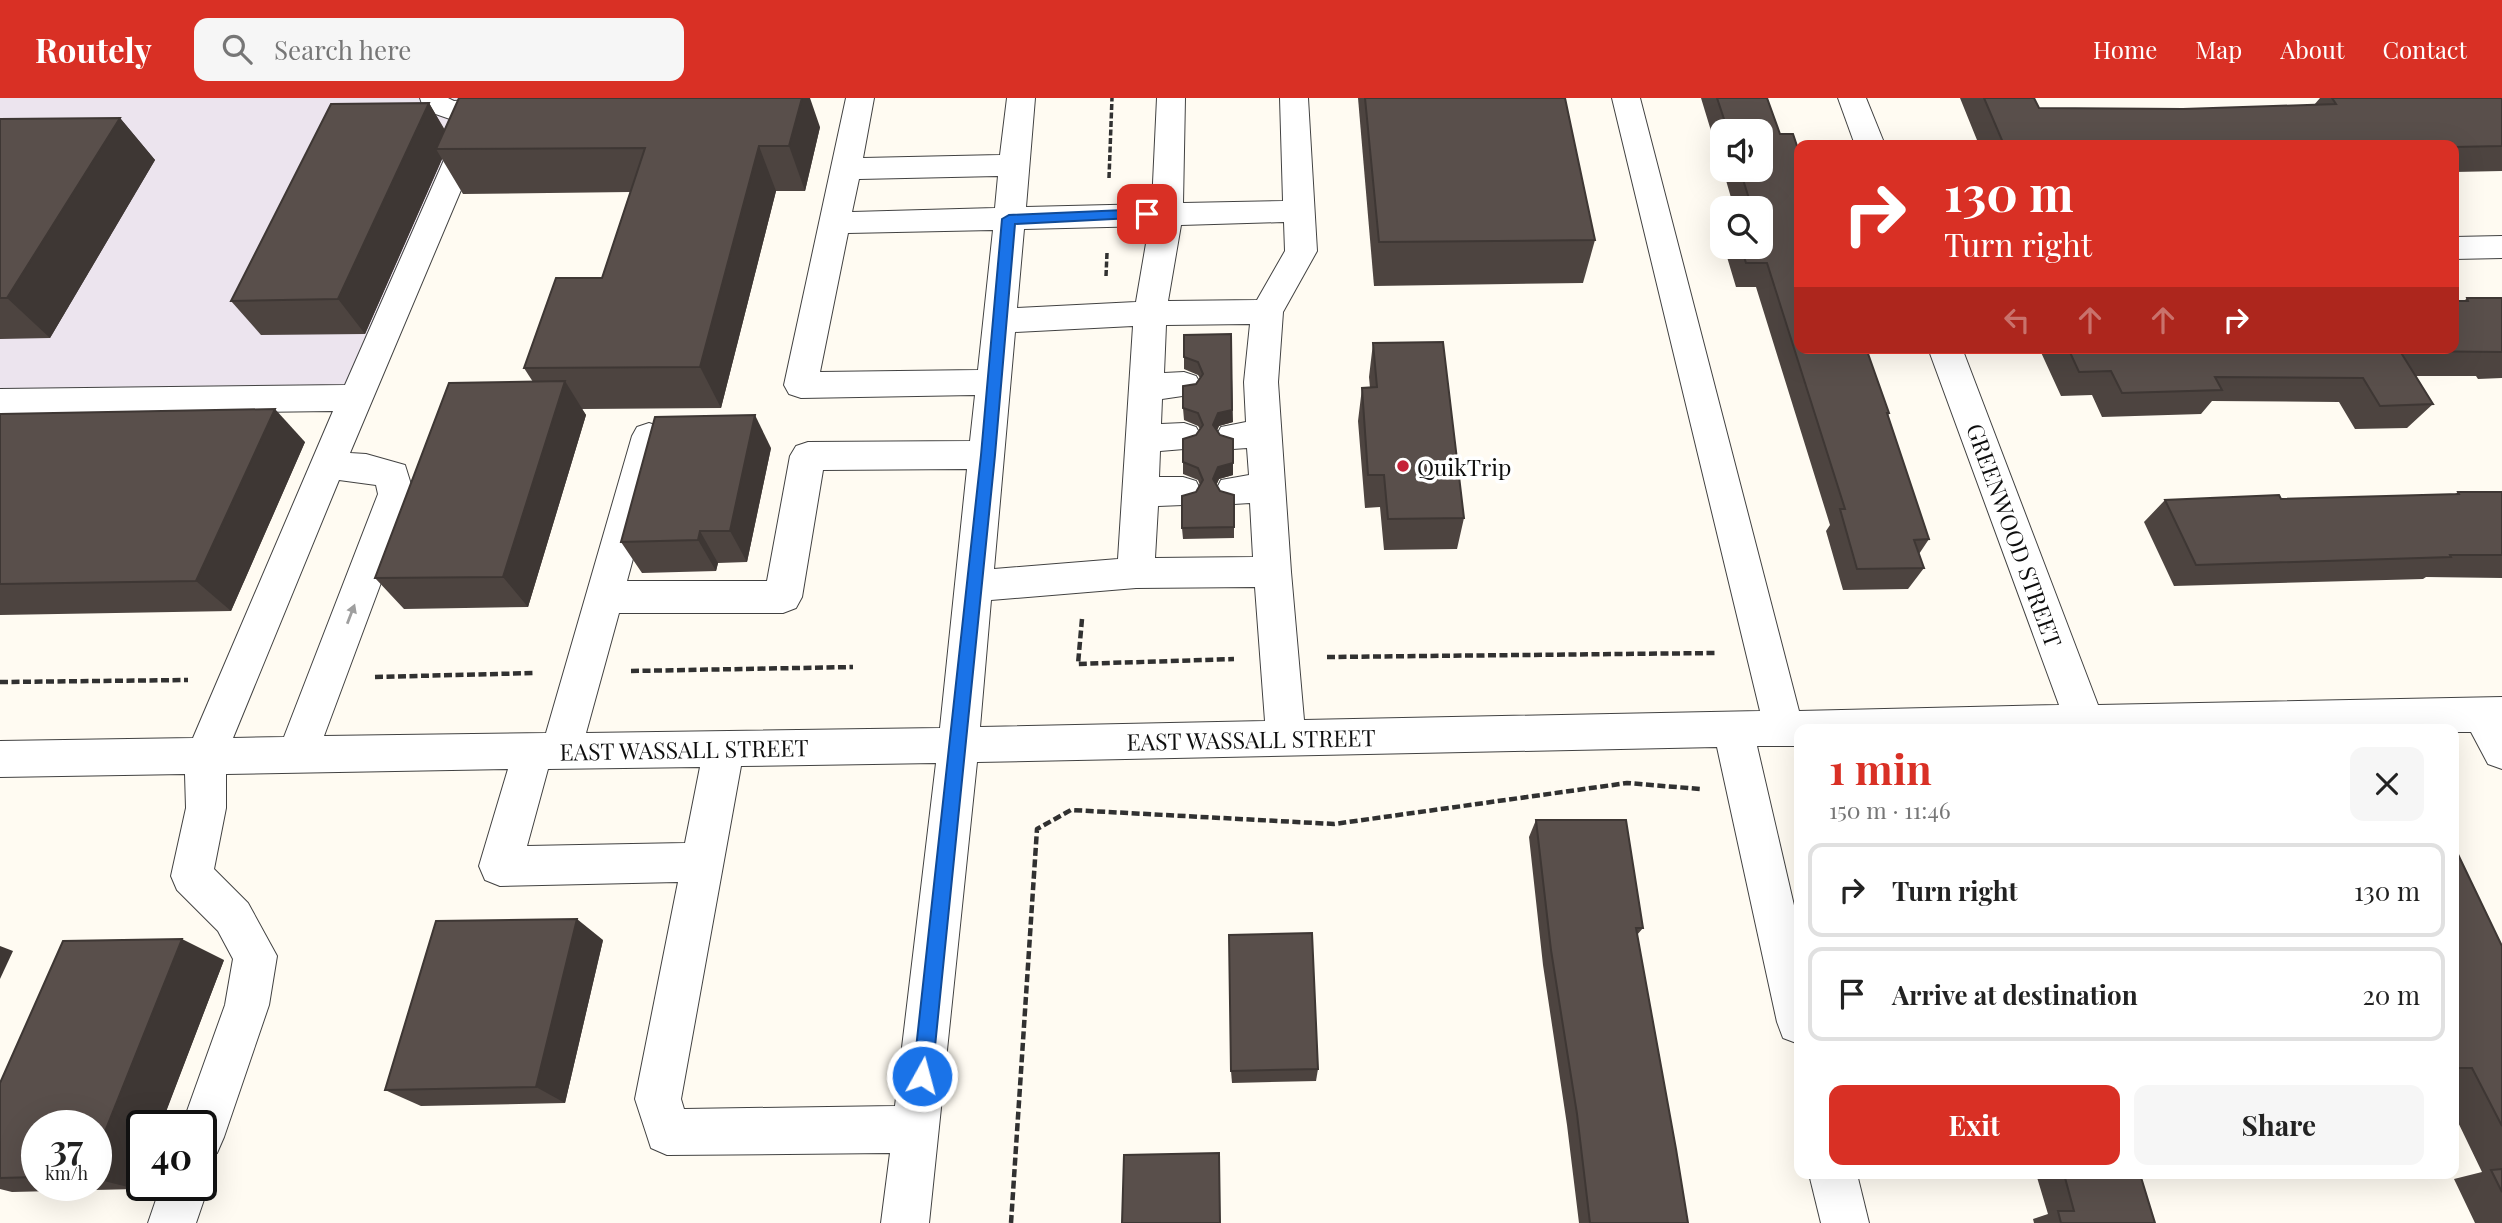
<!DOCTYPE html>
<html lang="en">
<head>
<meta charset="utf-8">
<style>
  body { margin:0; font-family:"Playfair Display",serif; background:#f6f6f6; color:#222; height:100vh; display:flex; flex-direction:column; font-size:26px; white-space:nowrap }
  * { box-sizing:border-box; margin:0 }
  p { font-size:23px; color:#767676 }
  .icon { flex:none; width:38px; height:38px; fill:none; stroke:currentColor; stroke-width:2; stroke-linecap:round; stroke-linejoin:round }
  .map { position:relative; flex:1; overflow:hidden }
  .details { position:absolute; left:1794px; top:626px; width:665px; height:455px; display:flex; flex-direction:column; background:#fff; border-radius:14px; box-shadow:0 7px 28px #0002 }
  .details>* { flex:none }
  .top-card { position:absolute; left:1794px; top:42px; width:665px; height:214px; border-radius:14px; box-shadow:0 7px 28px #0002; background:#d93025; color:#fff; overflow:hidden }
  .controls { position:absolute; left:1710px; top:21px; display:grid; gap:14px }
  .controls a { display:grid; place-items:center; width:63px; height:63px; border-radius:14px; background:#fff; box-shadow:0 7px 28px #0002; font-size:35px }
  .speed { position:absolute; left:21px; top:1012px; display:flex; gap:14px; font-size:35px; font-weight:700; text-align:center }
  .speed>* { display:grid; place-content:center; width:91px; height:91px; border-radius:50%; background:#fff; box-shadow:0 7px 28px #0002; line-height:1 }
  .speed small { font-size:18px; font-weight:400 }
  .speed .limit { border:4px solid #111; border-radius:10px; background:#fff; color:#111 }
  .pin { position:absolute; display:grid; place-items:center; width:60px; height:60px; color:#fff; margin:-30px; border-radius:14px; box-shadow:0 4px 10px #0006 }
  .me { position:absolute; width:77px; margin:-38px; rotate:7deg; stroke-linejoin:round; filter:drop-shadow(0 0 5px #0008) }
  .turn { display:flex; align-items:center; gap:24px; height:147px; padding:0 35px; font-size:32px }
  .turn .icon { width:91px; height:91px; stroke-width:2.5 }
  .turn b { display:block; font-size:49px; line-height:60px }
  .lanes { display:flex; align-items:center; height:66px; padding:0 35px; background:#0003; justify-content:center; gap:35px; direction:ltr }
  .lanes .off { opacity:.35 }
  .round { display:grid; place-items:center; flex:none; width:74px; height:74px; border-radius:14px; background:#f6f6f6 }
  .head { display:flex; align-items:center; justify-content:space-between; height:119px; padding:0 35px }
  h1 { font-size:42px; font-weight:700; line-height:52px; color:#d93025 }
  .button { display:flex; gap:14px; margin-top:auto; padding:14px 35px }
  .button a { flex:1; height:80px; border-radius:14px; background:#d93025; color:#fff; font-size:28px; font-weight:700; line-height:80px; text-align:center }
  .button a+a { background:#f6f6f6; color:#222 }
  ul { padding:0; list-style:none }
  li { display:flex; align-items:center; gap:21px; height:94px; margin:0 14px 10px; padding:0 21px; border:4px solid #e0e0e0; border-radius:14px }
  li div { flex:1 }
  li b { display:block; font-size:26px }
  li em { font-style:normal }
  header { display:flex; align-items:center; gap:42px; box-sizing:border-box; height:98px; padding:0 35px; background:#d93025; color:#fff }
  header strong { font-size:33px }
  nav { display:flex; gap:38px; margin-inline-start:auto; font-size:24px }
  .search { width:490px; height:63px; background:#f6f6f6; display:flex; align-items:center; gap:18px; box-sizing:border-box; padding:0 24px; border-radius:14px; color:#767676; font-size:26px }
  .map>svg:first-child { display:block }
  .industrial { fill:#ece4ee }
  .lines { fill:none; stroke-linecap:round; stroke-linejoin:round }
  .minor-casing { stroke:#424242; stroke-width:2 }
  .path-far1 { stroke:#313131; stroke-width:3.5; stroke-dasharray:6 2.5; stroke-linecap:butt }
  .path { stroke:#313131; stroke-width:4.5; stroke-dasharray:8 3.5; stroke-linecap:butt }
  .minor { fill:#fff; fill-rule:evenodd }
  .wall { fill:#4d4440; fill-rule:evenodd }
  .shaded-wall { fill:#3e3734 }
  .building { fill:#594f4b; stroke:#3e3734; stroke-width:2 }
  .oneway { fill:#9f9f9f }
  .route { fill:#1a73e8; stroke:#114b97; stroke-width:2 }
  .poi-dot { fill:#c52238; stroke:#fff; stroke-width:2.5 }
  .labels { text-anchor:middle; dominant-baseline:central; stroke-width:7; stroke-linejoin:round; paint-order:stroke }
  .poi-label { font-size:23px; fill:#0f0f0f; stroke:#fff; text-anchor:start }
  .street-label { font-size:23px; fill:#0f0f0f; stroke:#fff }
</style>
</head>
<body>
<header>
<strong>Routely</strong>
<div class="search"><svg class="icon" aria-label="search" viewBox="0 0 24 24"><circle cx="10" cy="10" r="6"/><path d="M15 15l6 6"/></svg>Search here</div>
<nav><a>Home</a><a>Map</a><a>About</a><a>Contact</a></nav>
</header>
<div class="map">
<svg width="2502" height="1125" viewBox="0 0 2502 1125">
  <rect width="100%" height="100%" fill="#fffbf2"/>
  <path class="industrial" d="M0 0H486L356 300 0 304Z"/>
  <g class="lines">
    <defs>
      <g id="minor">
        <path d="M420 0H448L454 3 500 0 499 3 512 5 517 12 512 19 491 21 350 355 366 356 405 367 414 396 324 638 546 635 632 338 637 329 649 325 661 329 666 338 627 483H767L790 358 796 348 808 344 970 343 975 297 801 300 789 296 784 287 846 0H874L863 60 1000 57 1007 0H1035L1026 109 1152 106 1157 0H1185L1183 105 1283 103 1280 0H1308L1317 153 1283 214 1278 284 1291 474 1304 622 1760 613 1612 0H1640L1799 613 2059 607 1928 250H1962L2098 607 2502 599V671L2488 666 2471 634H2454V632H1799V648H1757L1799 829V946L1783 940 1777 924 1717 649 977 664 929 1125H881L890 1055 667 1057 651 1050 635 1001 678 784 500 788 485 782 479 768 508 671 226 676V710L214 771 248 805 277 858 269 907 224 1039 217 1055 201 1062V1027H182L225 907 233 861 218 833 177 792 171 778 186 710 185 676 0 679V643L193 640 333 313 0 317V291L345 287 462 21H450L424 12ZM998 78 995 110 852 114 859 81ZM1284 124 1285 153 1257 202 1168 203 1181 127ZM1149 128 1136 204 1017 210 1024 131ZM993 132 978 272 820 274 848 135ZM1250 226 1244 284 1246 324 1221 329 1216 338 1221 347 1233 351 1247 350 1249 377 1221 382 1216 392 1221 402 1234 406 1250 405 1253 459 1155 460 1158 408 1183 407 1196 403 1201 393 1196 383 1183 379H1159L1160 353 1184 351 1196 347 1201 338 1196 329 1184 325 1161 326 1162 301 1196 296 1201 287 1196 278 1184 274 1164 275 1166 227ZM1133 228 1118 461 994 471 1015 234ZM967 371 940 630 586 635 619 515H783L796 510 802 499 823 372ZM339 382 376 387 378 396 284 639 233 640ZM1255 489 1265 623 980 629 991 502 1136 490ZM936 665 895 1008 684 1011 681 1001 741 668ZM700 669 685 745 527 748 548 671Z"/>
        <path d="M1838 0H1866L1885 47H1855Z"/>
        <path d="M2502 138V160L2454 161V139Z"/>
        <path d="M201 1070 209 1087 196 1125H148L161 1087H201Z"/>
        <path d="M1809 1076H1857L1869 1125H1821Z"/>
      </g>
    </defs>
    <use href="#minor" class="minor-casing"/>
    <g class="path-far1">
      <path d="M1109 80 1112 0"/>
      <path d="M1106 178 1107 155"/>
    </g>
    <g class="path">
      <path d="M1082 521 1078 566 1234 561"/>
      <path d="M1327 559 1717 555"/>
      <path d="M631 573 853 569"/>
      <path d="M375 579 535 575"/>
      <path d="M0 584 188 582"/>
      <path d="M1011 1125 1037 731 1071 712 1334 726 1627 685 1700 691"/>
    </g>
    <use href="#minor" class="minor"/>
  </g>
  <g class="wall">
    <path d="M1358 0H1565L1595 142 1583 185 1374 188Z"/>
    <path d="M1701 0H1767L1799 250 1889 315 1888 318 1929 441 1919 456 1924 470 1908 491 1843 492 1826 433 1830 427 1756 189H1736L1724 149H1760V110H1734L1723 72H1760V33H1722V69Z"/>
    <path d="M1960 0H2034L2039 10 2183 11 2314 7 2320 0H2502V73L2454 74V47H1979Z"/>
    <path d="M429 5 445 32 820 29 805 93H776L721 310 582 311 586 317 528 509 404 511 375 480 533 284 524 270 602 180 630 94 463 96 442 61 365 236 261 237 231 203Z"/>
    <path d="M120 20 155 62 50 240 0 241V21Z"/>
    <path d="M2467 200H2502V280L2478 281 2476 278H2416L2433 306 2407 330 2355 331 2339 304 2212 303 2201 316 2102 319 2092 297 2061 298 2039 250H2454L2464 203Z"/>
    <path d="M1184 237 1233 324 1219 328 1217 332 1220 337 1233 341V377L1219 381 1216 387 1220 393 1234 397V440L1183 441 1182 430 1196 394 1200 387 1198 382 1183 376V364L1200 331 1198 328 1184 322 1183 310 1200 280 1198 277 1184 271Z"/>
    <path d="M1373 245 1464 420 1457 451 1384 452 1380 409 1365 410 1358 323 1362 290H1370L1369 279Z"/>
    <path d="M0 316 305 344 231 513 0 517Z"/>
    <path d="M771 350 747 464 718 465 716 473 642 475 621 444Z"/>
    <path d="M2458 394H2502V480L2426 479 2423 481 2174 488 2144 424 2165 402 2281 401 2455 396Z"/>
    <path d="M1536 722 1643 830 1637 837 1688 1125H1579L1567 1027 1543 867 1529 739Z"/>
    <path d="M2454 748 2502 848V1125H2475L2454 1081 2482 1074 2454 1016Z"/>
    <path d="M603 842 565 1005 421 1008 385 992Z"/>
    <path d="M224 862 136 1091 12 1094 0 1091V985ZM37 1027H96V1087H37Z"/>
    <path d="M1318 971 1316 983 1232 985 1231 973Z"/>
    <path d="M2036 1076H2140L2155 1125H2034L2033 1121 2048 1116Z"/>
  </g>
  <g class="shaded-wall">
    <path d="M802 0H810L820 29 805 93 789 48Z"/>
    <path d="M429 5 450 42 436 51 442 61 365 236 338 201Z"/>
    <path d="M120 20 155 62 50 240 7 200Z"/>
    <path d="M759 48 776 93 721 310 700 269Z"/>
    <path d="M1231 236 1233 324 1219 328 1214 339 1213 327Z"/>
    <path d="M565 283 586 317 528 509 503 479Z"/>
    <path d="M275 311 305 344 231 513 196 483Z"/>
    <path d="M755 317 771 350 747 464 730 433Z"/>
    <path d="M1233 365V377L1219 381 1214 393 1213 381 1218 369Z"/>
    <path d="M700 433 718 465 716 473 698 442Z"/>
    <path d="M577 821 603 842 565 1005 536 989Z"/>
    <path d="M182 841 224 862 161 1027H142V1077L136 1091 96 1081V1056Z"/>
    <path d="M0 848 13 853 0 881Z"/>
    <path d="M1219 1055 1220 1065V1125Z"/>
  </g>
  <g class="building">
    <path d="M459 0H802L789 48H759L700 269 524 270 556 180H602L645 50 436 51Z"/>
    <path d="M1365 0H1565L1595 142 1379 144Z"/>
    <path d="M1717 0H1767L1780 36H1793L1799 54V250H1866L1889 315H1887L1929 441 1914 442 1924 470 1857 471 1840 411H1845L1767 165H1746L1741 149H1760V110H1752L1740 72H1760V33H1728Z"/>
    <path d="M1984 0H2034L2039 10 2183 11 2336 6 2332 0H2502V48L2454 49V47H2004Z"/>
    <path d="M429 5 338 201 231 203 331 6Z"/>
    <path d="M120 20 7 200H0V21Z"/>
    <path d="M2467 200H2502V254L2400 253 2433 306 2380 308 2363 280 2215 279 2222 292 2122 295 2111 273 2079 274 2068 250H2454V203H2468Z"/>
    <path d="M1231 236 1232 312 1218 315 1213 327 1220 337 1233 341V365L1218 369 1213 381 1220 393 1234 397V429L1182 430V398L1196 394 1203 382 1198 370 1183 364V341L1196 337 1203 327 1198 315 1183 310V288L1196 286 1203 276 1198 264 1184 259V237Z"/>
    <path d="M1443 244 1464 420 1388 421 1384 377H1368L1362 290 1377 289 1373 245Z"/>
    <path d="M565 283 503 479 375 480 449 285Z"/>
    <path d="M275 311 196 483 0 486V316Z"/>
    <path d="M755 317 730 433H700L698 442 621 444 655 319Z"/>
    <path d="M2458 394H2502V457H2450L2451 459 2196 467 2165 402 2279 397 2281 401 2459 396Z"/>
    <path d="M1536 722H1626L1643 830H1636L1676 1051 1688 1125H1590L1577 1016 1551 852Z"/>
    <path d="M2454 748 2502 848V1028L2472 970H2454Z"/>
    <path d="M577 821 536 989 385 992 436 823Z"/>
    <path d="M1312 835 1318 971 1231 973 1229 837Z"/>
    <path d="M182 841 96 1056V1027H37V1079L0 1080V985L63 843Z"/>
    <path d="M1219 1055 1220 1125H1122L1124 1057Z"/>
    <path d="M2502 1071V1094L2491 1072Z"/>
    <path d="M2064 1076H2140L2155 1125H2061L2058 1113H2074Z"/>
  </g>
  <defs><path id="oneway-solid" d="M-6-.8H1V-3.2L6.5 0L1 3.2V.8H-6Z" transform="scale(1.75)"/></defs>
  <use class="oneway" href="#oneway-solid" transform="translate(351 516) rotate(-69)"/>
  <path class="route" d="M1147 111 1154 116 1152 119 1015 126 995 357 932 978 929 984 922 987 916 984 913 978 981 357 1002 121 1009 117Z"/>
  <circle class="poi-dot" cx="1403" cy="368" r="7"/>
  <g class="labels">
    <g class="poi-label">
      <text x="1417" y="368">QuikTrip</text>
    </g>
    <g class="street-label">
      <text transform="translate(2015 437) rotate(70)">GREENWOOD STREET</text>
      <text transform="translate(1251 641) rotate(-1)">EAST WASSALL STREET</text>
      <text transform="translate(684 651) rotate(-1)">EAST WASSALL STREET</text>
    </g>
  </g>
</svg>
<div class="controls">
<a><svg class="icon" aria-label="sound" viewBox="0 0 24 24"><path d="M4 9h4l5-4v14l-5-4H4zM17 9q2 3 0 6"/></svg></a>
<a><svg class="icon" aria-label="search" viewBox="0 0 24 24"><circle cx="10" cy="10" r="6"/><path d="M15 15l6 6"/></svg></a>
</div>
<div class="speed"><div>37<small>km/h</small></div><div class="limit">40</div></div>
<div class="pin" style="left:1147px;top:116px;background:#d93025"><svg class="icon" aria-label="arrive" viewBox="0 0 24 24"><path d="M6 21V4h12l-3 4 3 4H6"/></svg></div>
<svg class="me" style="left:922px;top:978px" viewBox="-20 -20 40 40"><circle r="17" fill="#1a73e8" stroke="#fff" stroke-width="3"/><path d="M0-11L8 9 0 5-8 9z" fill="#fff"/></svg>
<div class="top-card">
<div class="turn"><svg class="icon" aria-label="right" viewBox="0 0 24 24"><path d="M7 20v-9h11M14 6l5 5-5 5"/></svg><div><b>130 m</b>Turn right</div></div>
<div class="lanes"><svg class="icon off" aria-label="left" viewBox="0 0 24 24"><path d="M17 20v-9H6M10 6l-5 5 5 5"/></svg><svg class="icon off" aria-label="ahead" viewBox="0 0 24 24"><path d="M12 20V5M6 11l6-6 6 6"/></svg><svg class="icon off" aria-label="ahead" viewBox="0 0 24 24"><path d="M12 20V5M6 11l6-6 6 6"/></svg><svg class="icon" aria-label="right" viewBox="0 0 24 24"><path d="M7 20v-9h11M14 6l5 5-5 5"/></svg></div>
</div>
<section class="details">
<div class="head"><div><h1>1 min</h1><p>150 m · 11:46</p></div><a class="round"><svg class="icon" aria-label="close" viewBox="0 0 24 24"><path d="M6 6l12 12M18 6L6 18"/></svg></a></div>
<ul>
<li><svg class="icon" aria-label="right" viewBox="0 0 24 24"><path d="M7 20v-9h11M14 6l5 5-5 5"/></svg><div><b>Turn right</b></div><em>130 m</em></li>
<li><svg class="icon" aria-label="arrive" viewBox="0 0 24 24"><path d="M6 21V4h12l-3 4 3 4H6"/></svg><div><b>Arrive at destination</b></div><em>20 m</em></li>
</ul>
<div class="button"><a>Exit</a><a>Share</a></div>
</section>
</div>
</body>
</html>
